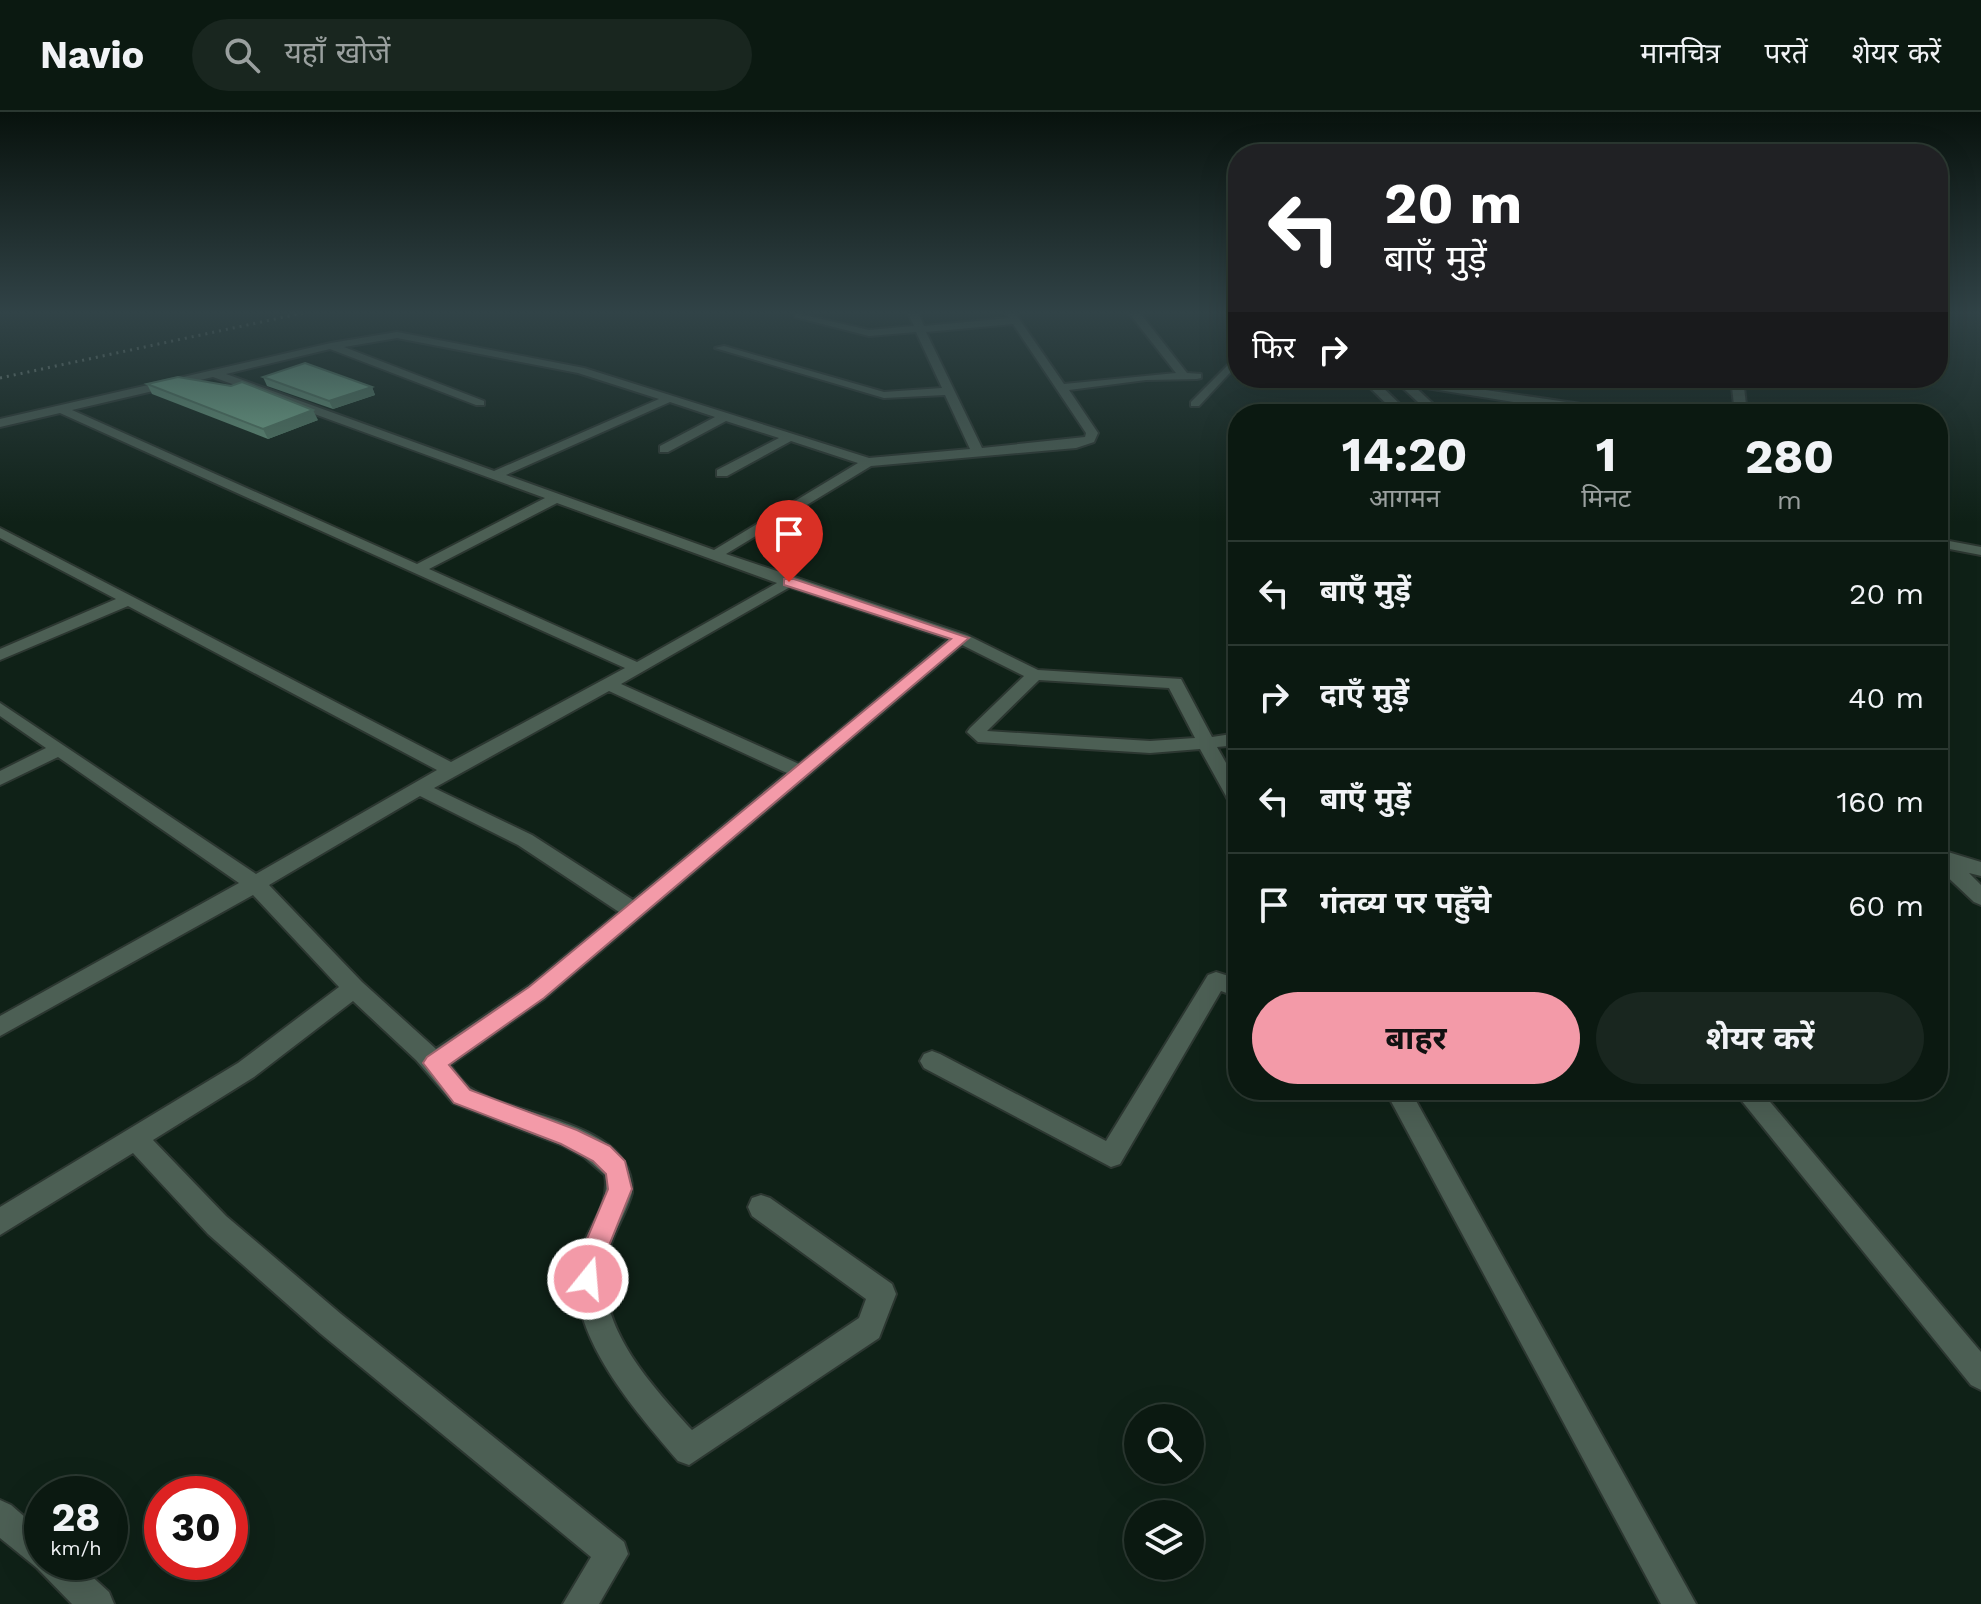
<!DOCTYPE html>
<html lang="hi">
<head>
<meta charset="utf-8">
<style>
  body { margin:0; font-family:"Work Sans","Noto Sans Devanagari",sans-serif; background:#19261f; color:#f1f3f6; height:100vh; display:flex; flex-direction:column; font-size:30px; white-space:nowrap }
  * { box-sizing:border-box; margin:0 }
  p { font-size:26px; color:#9aa09f }
  .icon { flex:none; width:44px; height:44px; fill:none; stroke:currentColor; stroke-width:2; stroke-linecap:round; stroke-linejoin:round }
  .map { position:relative; flex:1; overflow:hidden }
  .panel { position:absolute; left:1228px; top:292px; width:720px; height:696px; display:flex; flex-direction:column; background:#0b1911; border-radius:32px; box-shadow:0 8px 32px #0002,0 0 0 2px #2b3831 }
  .panel>* { flex:none }
  .banner { position:absolute; left:1228px; top:32px; width:720px; height:244px; border-radius:32px; box-shadow:0 8px 32px #0002,0 0 0 2px #2b3831; background:#202124; color:#fff; overflow:hidden }
  .controls { position:absolute; left:1124px; top:1292px; display:grid; gap:16px }
  .controls a { display:grid; place-items:center; width:80px; height:80px; border-radius:50%; background:#0b1911; box-shadow:0 8px 32px #0002,0 0 0 2px #2b3831; font-size:40px }
  .speed { position:absolute; left:24px; top:1364px; display:flex; gap:16px; font-size:40px; font-weight:700; text-align:center }
  .speed>* { display:grid; place-content:center; width:104px; height:104px; border-radius:50%; background:#0b1911; box-shadow:0 8px 32px #0002,0 0 0 2px #2b3831; line-height:1 }
  .speed small { font-size:20px; font-weight:400 }
  .speed .limit { border:12px solid #d22; background:#fff; color:#111 }
  .pin { position:absolute; display:grid; place-items:center; width:68px; height:68px; color:#fff; margin:-82px -34px; border-radius:50% 50% 50% 0; rotate:-45deg; box-shadow:0 0 8px #0007 }
  .pin .icon { rotate:45deg }
  .me { position:absolute; width:88px; margin:-44px; rotate:17deg; stroke-linejoin:round; filter:drop-shadow(0 0 6px #0008) }
  .turn { display:flex; align-items:center; gap:28px; height:168px; padding:0 24px; font-size:36px }
  .turn .icon { width:104px; height:104px; stroke-width:2.5 }
  .turn b { display:block; font-size:56px; line-height:68px }
  .then { display:flex; align-items:center; height:76px; padding:0 24px; background:#0003; gap:16px; font-size:30px }
  .eta { display:flex; justify-content:space-evenly; align-items:center; height:136px; text-align:center }
  .eta b { font-size:48px; font-weight:700; line-height:56px }
  .button { display:flex; gap:16px; margin-top:auto; padding:16px 24px }
  .button a { flex:1; height:92px; border-radius:48px; background:#f39aa8; color:#111; font-size:32px; font-weight:700; line-height:92px; text-align:center }
  .button a+a { background:#19261f; color:#f1f3f6 }
  ul { padding:0; list-style:none }
  li { display:flex; align-items:center; gap:24px; height:104px; padding:0 24px; border-top:2px solid #2b3831 }
  li div { flex:1 }
  li b { display:block; font-size:30px }
  li em { font-style:normal }
  header { display:flex; align-items:center; gap:48px; box-sizing:border-box; height:112px; padding:0 40px; background:#0b1911; border-bottom:2px solid #2b3831 }
  header strong { font-size:38px }
  nav { display:flex; gap:44px; margin-inline-start:auto; font-size:28px }
  .search { width:560px; height:72px; background:#19261f; display:flex; align-items:center; gap:20px; box-sizing:border-box; padding:0 28px; border-radius:44px; color:#9aa09f; font-size:30px }
  .map>svg:first-child { display:block }
  .lines { fill:none; stroke-linecap:round; stroke-linejoin:round }
  .minor-casing { stroke:#2c3731; stroke-width:4 }
  .minor { fill:#4c5f54; fill-rule:evenodd }
  .rail { stroke:#85948c; stroke-width:3; stroke-dasharray:2 5; stroke-linecap:butt }
  .wall { fill:#6b9c81 }
  .shaded-wall { fill:#577f69 }
  .building { fill:#7cb596; stroke:#577f69; stroke-width:2 }
  .route { fill:#f39aa8; stroke:#9e646d; stroke-width:2 }
</style>
</head>
<body>
<header>
<strong>Navio</strong>
<div class="search"><svg class="icon" aria-label="search" viewBox="0 0 24 24"><circle cx="10" cy="10" r="6"/><path d="M15 15l6 6"/></svg>यहाँ खोजें</div>
<nav><a>मानचित्र</a><a>परतें</a><a>शेयर करें</a></nav>
</header>
<div class="map">
<svg width="1981" height="1492" viewBox="0 0 1981 1492">
  <rect width="100%" height="100%" fill="#0f2117"/>
  <g class="lines">
    <defs>
      <g id="minor">
        <path d="M795 201 869 218 914 214 908 201H918L924 214 1009 206 1005 201H1015L1064 272 1176 261 1129 201H1140L1187 261 1201 262V266L1197 267 1146 268 1069 278 1098 321 1094 330 1076 336 871 354 726 442 967 523 1038 558 1181 567 1212 625 1238 621V633L1217 635 1238 672V695L1231 693 1200 637 1150 641 978 630 967 620 970 616 1024 564 962 533 545 886 450 953C456 961 462 970 470 976 516 1006 635 1008 632 1081 626 1103 611 1123 607 1145 593 1212 651 1272 692 1318L859 1206 866 1187 752 1104 748 1095 752 1086 761 1083 770 1086 892 1172 896 1182 879 1226 689 1353 678 1349C634 1297 562 1218 579 1144 586 1116 611 1094 605 1063L584 1045 564 1034 453 991 416 948 353 889 254 965 153 1028 226 1104 341 1202 624 1430 628 1442 599 1492H563L591 1445 321 1222 208 1122 133 1041 0 1123V1095L238 951 339 875 253 783 0 924V904L239 771 58 645 0 673V659L46 636 0 604V591L256 762 437 658 128 494 0 548V537L116 487 0 426V416L451 650 625 556 60 301 0 315V307L331 231 397 220 584 256 869 346 970 337 945 283 884 286 715 236 724 234 884 280 942 276 916 220 869 224 795 205ZM1013 212 1086 321 1085 325 982 336 926 220ZM397 226 578 261 659 287 494 359 226 262 330 237 476 293H484V289L344 235ZM213 265 545 386 417 452 72 298ZM670 290 715 305 660 334V340H668L726 309 779 326 717 358V364H727L791 329 858 351 714 438 506 363ZM557 391 777 471 637 550 429 457ZM790 475 949 527 799 652 621 572ZM1039 568 1169 576 1195 626 1150 629 987 619ZM609 579 787 661 633 788 532 723 434 676ZM420 684 518 733 619 800 529 874 436 937 362 870 269 773Z"/>
        <path d="M1238 243V252L1199 294H1191V290Z"/>
        <path d="M1360 266H1373L1410 302H1397Z"/>
        <path d="M1405 266 1621 298 1627 302H1588L1414 274 1444 302H1431L1393 267Z"/>
        <path d="M1620 266H1632V270L1622 272Z"/>
        <path d="M1731 266H1743L1747 302H1735Z"/>
        <path d="M1944 428 1981 435V443L1939 435 1938 430Z"/>
        <path d="M1938 737 1981 750V764L1969 761 1981 773V793L1974 790 1938 756Z"/>
        <path d="M1216 860 1238 867V885L1221 879 1120 1052 1111 1055 924 956 920 949 924 942 932 939 940 942 1106 1029 1208 863Z"/>
        <path d="M1385 978H1410L1696 1492H1661Z"/>
        <path d="M1733 978H1760L1981 1240V1278L1971 1273Z"/>
        <path d="M0 1388 11 1393 42 1420V1450H76L109 1480 114 1492H72L37 1456 0 1426Z"/>
      </g>
    </defs>
    <use href="#minor" class="minor-casing"/>
    <use href="#minor" class="minor"/>
    <path class="rail" d="M0 266 303 201"/>
  </g>
  <g class="wall">
    <path d="M263 265 372 275 375 283 333 297 267 274Z"/>
    <path d="M147 272 318 308 268 327 152 282Z"/>
  </g>
  <g class="shaded-wall">
    <path d="M372 275 375 283 333 297 329 289Z"/>
    <path d="M313 298 318 308 268 327 263 317Z"/>
  </g>
  <g class="building">
    <path d="M305 251 372 275 329 289 263 265Z"/>
    <path d="M178 265 231 274 242 270 313 298 263 317 147 272Z"/>
  </g>
  <linearGradient id="sky" x2="0" y2="1"><stop stop-color="#08120d"/><stop offset="0.49" stop-color="#314347"/><stop offset="1" stop-color="#314347" stop-opacity="0"/></linearGradient>
  <rect width="1981" height="410" fill="url(#sky)"/>
  <path class="route" d="M784 467H794L969 526 544 886 449 953 470 978 577 1018 610 1034 625 1049 632 1077 606 1141 597 1176 588 1179 579 1176 575 1167 581 1141 608 1077 606 1062 593 1049 561 1032 454 991 423 951 427 945 529 875 951 527 784 473Z"/>
</svg>
<div class="controls">
<a><svg class="icon" aria-label="search" viewBox="0 0 24 24"><circle cx="10" cy="10" r="6"/><path d="M15 15l6 6"/></svg></a>
<a><svg class="icon" aria-label="layers" viewBox="0 0 24 24"><path d="M12 4l9 5-9 5-9-5zM3 14l9 5 9-5"/></svg></a>
</div>
<div class="speed"><div>28<small>km/h</small></div><div class="limit">30</div></div>
<div class="pin" style="left:789px;top:470px;background:#d93025"><svg class="icon" aria-label="arrive" viewBox="0 0 24 24"><path d="M6 21V4h12l-3 4 3 4H6"/></svg></div>
<svg class="me" style="left:588px;top:1167px" viewBox="-20 -20 40 40"><circle r="17" fill="#f39aa8" stroke="#fff" stroke-width="3"/><path d="M0-11L8 9 0 5-8 9z" fill="#fff"/></svg>
<div class="banner">
<div class="turn"><svg class="icon" aria-label="left" viewBox="0 0 24 24"><path d="M17 20v-9H6M10 6l-5 5 5 5"/></svg><div><b>20 m</b>बाएँ मुड़ें</div></div>
<div class="then">फिर<svg class="icon" aria-label="right" viewBox="0 0 24 24"><path d="M7 20v-9h11M14 6l5 5-5 5"/></svg></div>
</div>
<section class="panel">
<div class="eta">
<div><b>14:20</b><p>आगमन</p></div>
<div><b>1</b><p>मिनट</p></div>
<div><b>280</b><p>m</p></div>
</div>
<ul>
<li><svg class="icon" aria-label="left" viewBox="0 0 24 24"><path d="M17 20v-9H6M10 6l-5 5 5 5"/></svg><div><b>बाएँ मुड़ें</b></div><em>20 m</em></li>
<li><svg class="icon" aria-label="right" viewBox="0 0 24 24"><path d="M7 20v-9h11M14 6l5 5-5 5"/></svg><div><b>दाएँ मुड़ें</b></div><em>40 m</em></li>
<li><svg class="icon" aria-label="left" viewBox="0 0 24 24"><path d="M17 20v-9H6M10 6l-5 5 5 5"/></svg><div><b>बाएँ मुड़ें</b></div><em>160 m</em></li>
<li><svg class="icon" aria-label="arrive" viewBox="0 0 24 24"><path d="M6 21V4h12l-3 4 3 4H6"/></svg><div><b>गंतव्य पर पहुँचे</b></div><em>60 m</em></li>
</ul>
<div class="button"><a>बाहर</a><a>शेयर करें</a></div>
</section>
</div>
</body>
</html>
